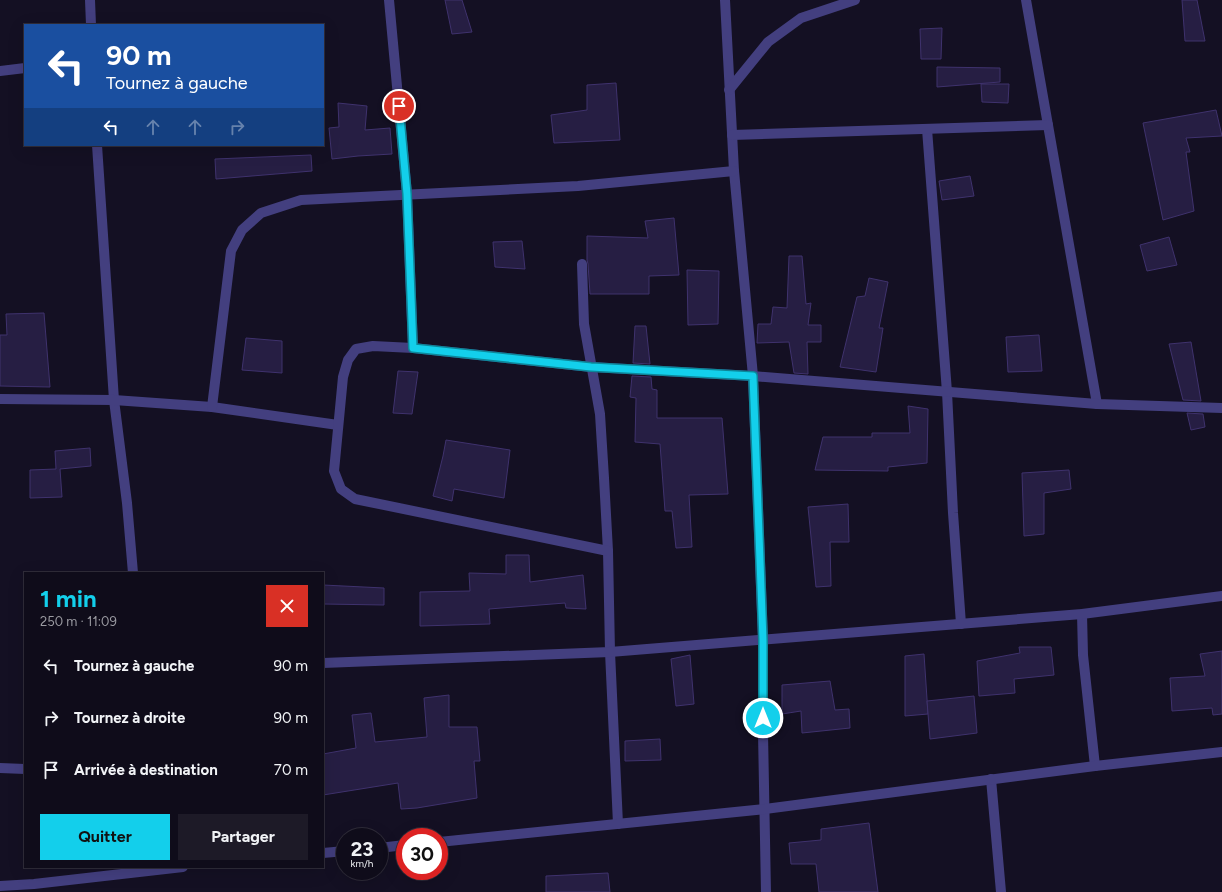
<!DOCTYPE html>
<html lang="fr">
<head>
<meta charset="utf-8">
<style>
  body { margin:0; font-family:Figtree,sans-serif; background:#1d1a27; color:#f1f3f6; height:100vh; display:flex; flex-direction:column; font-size:15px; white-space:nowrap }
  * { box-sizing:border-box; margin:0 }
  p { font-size:13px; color:#9b9ba2 }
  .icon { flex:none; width:22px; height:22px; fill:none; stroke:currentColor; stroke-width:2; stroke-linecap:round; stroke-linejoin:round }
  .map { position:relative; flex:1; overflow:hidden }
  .sheet { position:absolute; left:24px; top:572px; width:300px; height:296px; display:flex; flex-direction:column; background:#0f0c1a; border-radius:0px; box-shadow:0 4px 16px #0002,0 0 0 1px #2f2c39 }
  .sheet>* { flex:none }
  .top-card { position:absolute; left:24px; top:24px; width:300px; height:122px; border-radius:0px; box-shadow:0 4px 16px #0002,0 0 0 1px #2f2c39; background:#1a4fa0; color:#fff; overflow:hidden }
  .speed { position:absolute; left:336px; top:828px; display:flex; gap:8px; font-size:20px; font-weight:700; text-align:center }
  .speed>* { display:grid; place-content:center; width:52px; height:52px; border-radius:50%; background:#0f0c1a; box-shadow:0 4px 16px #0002,0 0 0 1px #2f2c39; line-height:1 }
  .speed small { font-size:10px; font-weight:400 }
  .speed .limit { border:6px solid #d22; background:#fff; color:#111 }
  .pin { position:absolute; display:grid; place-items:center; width:34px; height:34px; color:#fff; margin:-17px; border:2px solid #fff; border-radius:50%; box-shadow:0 1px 4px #0007 }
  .me { position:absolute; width:44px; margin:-22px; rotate:0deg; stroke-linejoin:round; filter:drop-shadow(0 0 3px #0008) }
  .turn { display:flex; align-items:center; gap:14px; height:84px; padding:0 16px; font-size:18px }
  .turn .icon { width:52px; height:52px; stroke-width:2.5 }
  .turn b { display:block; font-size:28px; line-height:34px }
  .lanes { display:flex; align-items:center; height:38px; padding:0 16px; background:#0003; justify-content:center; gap:20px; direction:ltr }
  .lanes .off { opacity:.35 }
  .round { display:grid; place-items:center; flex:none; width:42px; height:42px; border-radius:0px; background:#1d1a27 }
  .overview { display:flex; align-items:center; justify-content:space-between; height:68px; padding:0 16px }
  h1 { font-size:24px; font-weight:700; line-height:30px; color:#13cfeb }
  .action { display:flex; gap:8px; margin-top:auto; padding:8px 16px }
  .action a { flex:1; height:46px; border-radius:0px; background:#13cfeb; color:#111; font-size:16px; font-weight:700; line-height:46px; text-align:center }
  .action a+a { background:#1d1a27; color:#f1f3f6 }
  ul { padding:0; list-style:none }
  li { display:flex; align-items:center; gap:12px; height:52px; padding:0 16px }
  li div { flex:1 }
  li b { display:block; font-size:15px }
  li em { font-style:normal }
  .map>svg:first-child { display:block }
  .building { fill:#261e43; stroke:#3f326d }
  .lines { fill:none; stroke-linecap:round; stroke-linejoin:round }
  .minor { stroke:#433f7f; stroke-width:10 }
  .route-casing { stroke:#0c8799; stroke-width:10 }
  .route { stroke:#13cfeb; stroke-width:7 }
</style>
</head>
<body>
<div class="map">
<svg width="1222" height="892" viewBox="0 0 1222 892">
  <rect width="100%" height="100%" fill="#141023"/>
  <g class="building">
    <path d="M445 0H462L472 32 452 34Z"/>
    <path d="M1182 0H1197L1205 41H1185Z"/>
    <path d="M942 28 941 59H921L920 29Z"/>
    <path d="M937 67 1000 68V82L937 87Z"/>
    <path d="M616 83 620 140 554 143 551 115 587 110V85Z"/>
    <path d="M981 84H1009L1008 103 982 102Z"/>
    <path d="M338 103 367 106 365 130 390 128 392 154 358 156 332 159 329 128 339 127Z"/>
    <path d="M1216 110 1222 136 1186 138 1190 152H1186L1194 211 1163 220 1143 123Z"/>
    <path d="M311 155 312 171 216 179 215 159Z"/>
    <path d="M970 176 974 196 942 200 939 181Z"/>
    <path d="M674 218 679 275 649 276V294H590L588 264 587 260V236L648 238 645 221Z"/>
    <path d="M1169 237 1177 265 1147 271 1140 245Z"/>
    <path d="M522 241 525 269 495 267 493 242Z"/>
    <path d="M789 256H802L806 304 811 303 808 325H821V342H807L808 374 794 373 789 342 757 343 758 324H771L773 307 787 308Z"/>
    <path d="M687 270 719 271 718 324 688 325Z"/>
    <path d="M869 278 888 282 879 328H883L876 372 840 367 857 297 865 296Z"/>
    <path d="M44 313 50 387 0 386V335H7L6 314Z"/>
    <path d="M635 326H646L650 364 633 363Z"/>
    <path d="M1039 335 1042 371 1008 372 1006 337Z"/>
    <path d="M246 338 282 341V373L242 370Z"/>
    <path d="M1191 342 1201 401 1183 400 1169 344Z"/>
    <path d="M398 371 418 372 412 414 393 413Z"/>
    <path d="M632 376 651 377 652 389 657 390V418H722L728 494 689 495 692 547 676 548 672 511H665L660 444 635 442 636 398 630 397Z"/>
    <path d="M908 406 928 409 927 463 888 467V471L815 470 823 437H872V433H910Z"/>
    <path d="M1187 413 1203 414 1205 427 1191 430Z"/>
    <path d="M446 440 510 450 504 498 454 489 452 501 433 496 443 456Z"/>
    <path d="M90 448 91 466 60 469 62 497 30 498V470L56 469 55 451Z"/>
    <path d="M1069 470 1071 489 1044 493V534L1024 536 1022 473Z"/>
    <path d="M848 504 849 542H830L831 586 816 587 808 507Z"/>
    <path d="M506 555H529L530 582 583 575 586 609 566 608 565 603 489 609 490 624 420 626V592L470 591 469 573 506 574Z"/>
    <path d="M323 585 384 588V605L323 604Z"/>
    <path d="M1019 647H1051L1054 675 1014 679 1015 693 979 696 977 661 1020 653Z"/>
    <path d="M1222 651V714L1213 715 1212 708 1172 711 1170 678 1205 676 1200 654Z"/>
    <path d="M924 654 928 714 905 716V656Z"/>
    <path d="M690 655 694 704 676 706 671 659Z"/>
    <path d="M830 681 835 710 849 709 850 728 802 733 801 711 782 714V685Z"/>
    <path d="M449 695V727H477L480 761H474L477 798 417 808 401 809 398 783 323 795V754L356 748 352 715 371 713 375 742 427 737 424 698Z"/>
    <path d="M974 696 977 733 930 739 927 701Z"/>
    <path d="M660 739 661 760 625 761V741Z"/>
    <path d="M869 823 878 892H819L816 864H791L789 843 821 840V829Z"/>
    <path d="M608 873 610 892H546V876Z"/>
  </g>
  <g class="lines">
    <g class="minor">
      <path d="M90 0 91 25"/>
      <path d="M389 0 407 194 413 348"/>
      <path d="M725 0 734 171 753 376 763 640V733L766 892"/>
      <path d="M1026 0 1097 404"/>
      <path d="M0 71 25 68"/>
      <path d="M729 90 768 42 801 18 855 0"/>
      <path d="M927 129 947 392 953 513 961 624"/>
      <path d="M732 135 1048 125"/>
      <path d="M97 145 114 400 127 503 133 573"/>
      <path d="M582 264 584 324 600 414 604 478 608 551 610 652 618 824"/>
      <path d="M0 399 114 400 212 407 338 425"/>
      <path d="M212 407 231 251 242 230 261 213 301 200 578 186 734 171"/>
      <path d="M608 551 355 499 341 489 334 471 343 377 348 360 356 349 373 346 413 348 591 367 753 376 1097 404 1222 408"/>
      <path d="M1082 614 1083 655 1095 766"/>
      <path d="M323 663 610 652 1082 614 1222 596"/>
      <path d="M0 768 25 769"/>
      <path d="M991 779 1001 892"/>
      <path d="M439 842 765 809 1095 766 1222 752"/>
      <path d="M379 848 405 845"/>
      <path d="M323 853 345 851"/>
      <path d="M0 886 34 884 183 867"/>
    </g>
  </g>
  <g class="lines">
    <defs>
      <path id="route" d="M399 106 407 194 413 348 591 367 753 376 763 640V718"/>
    </defs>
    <use href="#route" class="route-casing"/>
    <use href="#route" class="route"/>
  </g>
</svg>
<div class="speed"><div>23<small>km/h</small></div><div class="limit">30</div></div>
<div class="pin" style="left:399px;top:106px;background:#d93025"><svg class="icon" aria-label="arrive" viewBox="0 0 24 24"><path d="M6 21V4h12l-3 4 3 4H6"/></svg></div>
<svg class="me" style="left:763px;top:718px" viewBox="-20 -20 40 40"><circle r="17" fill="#13cfeb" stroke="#fff" stroke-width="3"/><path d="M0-11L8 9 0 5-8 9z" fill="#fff"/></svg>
<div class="top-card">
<div class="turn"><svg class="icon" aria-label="left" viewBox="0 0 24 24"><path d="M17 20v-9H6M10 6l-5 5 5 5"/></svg><div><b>90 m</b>Tournez à gauche</div></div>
<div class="lanes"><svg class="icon" aria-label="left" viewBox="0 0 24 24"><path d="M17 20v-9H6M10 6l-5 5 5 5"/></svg><svg class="icon off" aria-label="ahead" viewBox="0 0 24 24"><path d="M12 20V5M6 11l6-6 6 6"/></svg><svg class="icon off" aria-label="ahead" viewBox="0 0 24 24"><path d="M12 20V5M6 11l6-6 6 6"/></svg><svg class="icon off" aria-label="right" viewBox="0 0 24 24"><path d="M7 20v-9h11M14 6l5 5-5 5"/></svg></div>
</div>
<section class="sheet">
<div class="overview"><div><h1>1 min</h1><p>250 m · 11:09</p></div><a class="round" style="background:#d93025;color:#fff"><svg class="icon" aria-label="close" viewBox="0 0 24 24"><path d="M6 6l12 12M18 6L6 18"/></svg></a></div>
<ul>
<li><svg class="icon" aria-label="left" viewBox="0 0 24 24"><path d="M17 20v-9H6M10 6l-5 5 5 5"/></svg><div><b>Tournez à gauche</b></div><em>90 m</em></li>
<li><svg class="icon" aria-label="right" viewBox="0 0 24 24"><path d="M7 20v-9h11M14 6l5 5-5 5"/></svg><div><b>Tournez à droite</b></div><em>90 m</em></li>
<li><svg class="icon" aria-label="arrive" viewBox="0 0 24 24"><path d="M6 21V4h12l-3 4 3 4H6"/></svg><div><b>Arrivée à destination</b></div><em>70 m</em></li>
</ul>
<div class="action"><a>Quitter</a><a>Partager</a></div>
</section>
</div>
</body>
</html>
